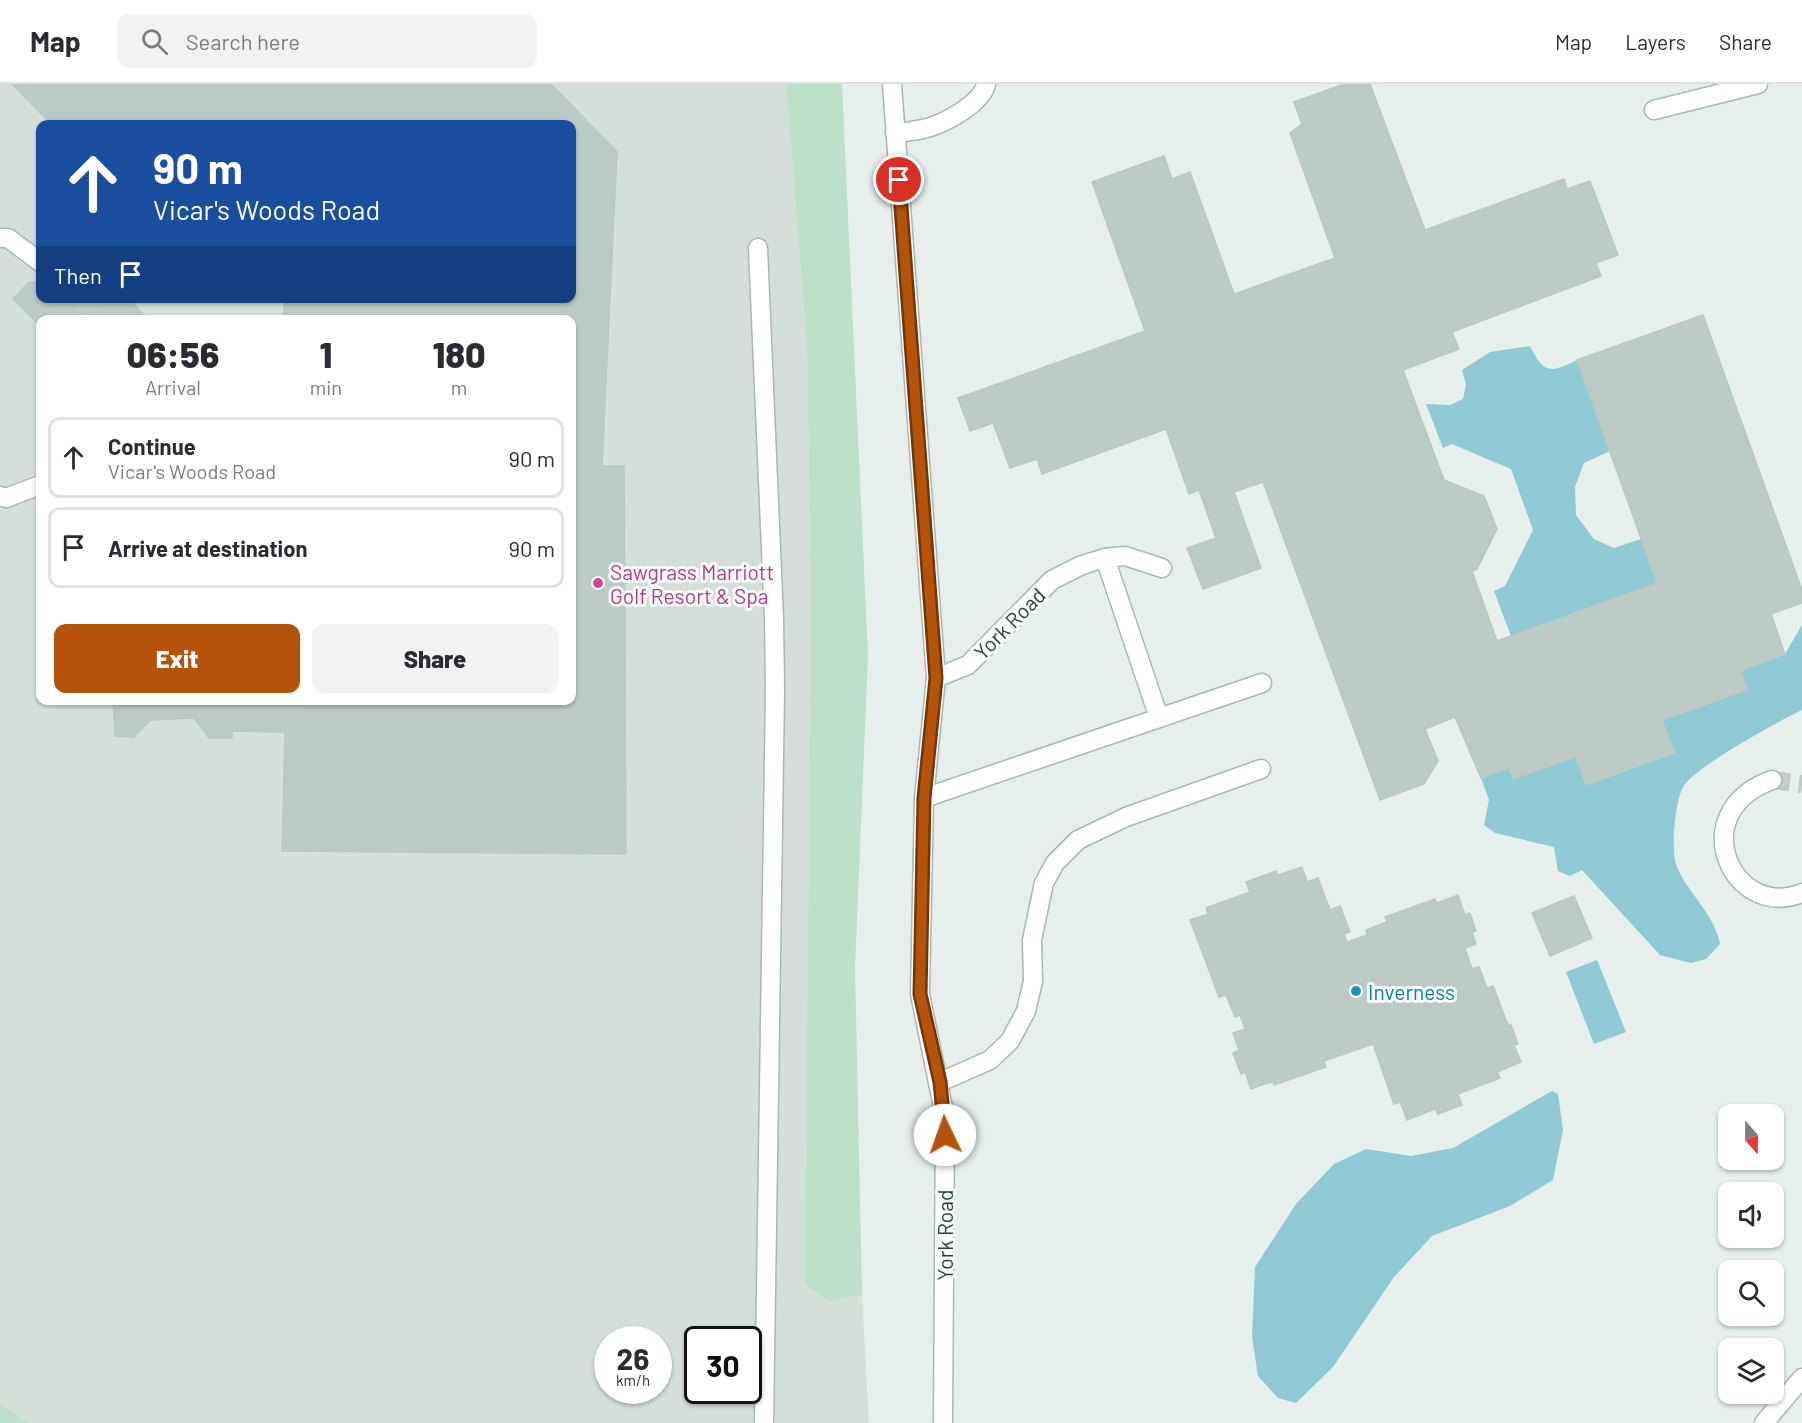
<!DOCTYPE html>
<html lang="en">
<head>
<meta charset="utf-8">
<style>
  body { margin:0; font-family:Barlow,sans-serif; background:#f2f2f3; color:#2b2b33; height:100vh; display:flex; flex-direction:column; font-size:22px; white-space:nowrap }
  * { box-sizing:border-box; margin:0 }
  p { font-size:20px; color:#7c7c81 }
  .icon { flex:none; width:33px; height:33px; fill:none; stroke:currentColor; stroke-width:2; stroke-linecap:round; stroke-linejoin:round }
  .map { position:relative; flex:1; overflow:hidden }
  .side { position:absolute; left:36px; top:231px; width:540px; height:390px; display:flex; flex-direction:column; background:#fff; border-radius:12px; box-shadow:0 2px 4px #0004 }
  .side>* { flex:none }
  .top-card { position:absolute; left:36px; top:36px; width:540px; height:183px; border-radius:12px; box-shadow:0 2px 4px #0004; background:#1a4fa0; color:#fff; overflow:hidden }
  .needle { width:39px; rotate:160deg }
  .fabs { position:absolute; left:1718px; top:1020px; display:grid; gap:12px }
  .fabs a { display:grid; place-items:center; width:66px; height:66px; border-radius:12px; background:#fff; box-shadow:0 2px 4px #0004; font-size:30px }
  .speed { position:absolute; left:594px; top:1242px; display:flex; gap:12px; font-size:30px; font-weight:700; text-align:center }
  .speed>* { display:grid; place-content:center; width:78px; height:78px; border-radius:50%; background:#fff; box-shadow:0 2px 4px #0004; line-height:1 }
  .speed small { font-size:15px; font-weight:400 }
  .speed .limit { border:3px solid #111; border-radius:9px; background:#fff; color:#111 }
  .pin { position:absolute; display:grid; place-items:center; width:51px; height:51px; color:#fff; margin:-26px; border:3px solid #fff; border-radius:50%; box-shadow:0 2px 6px #0007 }
  .me { position:absolute; width:66px; margin:-33px; rotate:357deg; stroke-linejoin:round; filter:drop-shadow(0 0 4px #0008) }
  .turn { display:flex; align-items:center; gap:21px; height:126px; padding:0 18px; font-size:27px }
  .turn .icon { width:78px; height:78px; stroke-width:2.5 }
  .turn b { display:block; font-size:42px; line-height:51px }
  .then { display:flex; align-items:center; height:57px; padding:0 18px; background:#0003; gap:12px; font-size:22px }
  .eta { display:flex; justify-content:space-evenly; align-items:center; height:102px; text-align:center }
  .eta b { font-size:36px; font-weight:800; line-height:42px }
  .button { display:flex; gap:12px; margin-top:auto; padding:12px 18px }
  .button a { flex:1; height:69px; border-radius:12px; background:#b45309; color:#fff; font-size:24px; font-weight:800; line-height:69px; text-align:center }
  .button a+a { background:#f2f2f3; color:#2b2b33 }
  ul { padding:0; list-style:none }
  li { display:flex; align-items:center; gap:18px; height:81px; margin:0 12px 9px; padding:0 6px; border:3px solid #e1e1e2; border-radius:12px }
  li div { flex:1 }
  li b { display:block; font-size:22px }
  li em { font-style:normal }
  header { display:flex; align-items:center; gap:36px; box-sizing:border-box; height:84px; padding:0 30px; background:#fff; border-bottom:2px solid #e1e1e2 }
  header strong { font-size:28px }
  nav { display:flex; gap:33px; margin-inline-start:auto; font-size:21px }
  .search { width:420px; height:54px; background:#f2f2f3; display:flex; align-items:center; gap:15px; box-sizing:border-box; padding:0 21px; border-radius:12px; color:#7c7c81; font-size:22px }
  .map>svg:first-child { display:block }
  .built { fill:#d4dfda; fill-rule:evenodd }
  .green { fill:#bfe0c8 }
  .water { fill:#8ec9d4 }
  .building { fill:#bbcac4; stroke:#b8c9c2; stroke-width:1.5 }
  .lines { fill:none; stroke-linecap:round; stroke-linejoin:round }
  .minor-tunnel { stroke:#bfccc8; stroke-width:18; stroke-dasharray:18 9; stroke-linecap:butt }
  .minor-casing { stroke:#a8b8b2; stroke-width:21 }
  .minor { stroke:#fff; stroke-width:18 }
  .route-casing { stroke:#753606; stroke-width:15 }
  .route { stroke:#b45309; stroke-width:10 }
  .hotel-dot { fill:#d1479c; stroke:#f7fbf9; stroke-width:2 }
  .culture-dot { fill:#0f9aa8; stroke:#f7fbf9; stroke-width:2 }
  .labels { text-anchor:middle; dominant-baseline:central; stroke-width:6; stroke-linejoin:round; paint-order:stroke }
  .hotel-label { font-size:21px; fill:#b23c85; stroke:#f7fbf9; text-anchor:start }
  .street-label { font-size:21px; fill:#24423a; stroke:#f7fbf9 }
  .culture-label { font-size:21px; fill:#0d838f; stroke:#f7fbf9; text-anchor:start }
</style>
</head>
<body>
<header>
<strong>Map</strong>
<div class="search"><svg class="icon" aria-label="search" viewBox="0 0 24 24"><circle cx="10" cy="10" r="6"/><path d="M15 15l6 6"/></svg>Search here</div>
<nav><a>Map</a><a>Layers</a><a>Share</a></nav>
</header>
<div class="map">
<svg width="1802" height="1339" viewBox="0 0 1802 1339">
  <rect width="100%" height="100%" fill="#e6efeb"/>
  <path class="built" d="M0 0H786L807 263 811 534 829 1217 862 1211 869 1339H29L0 1319ZM40 40H572V214H40ZM40 236H572V616H40ZM608 1256H658V1306H608ZM698 1256H748V1306H698Z"/>
  <g class="green">
    <path d="M786 0H842L868 572 855 883 862 1211 829 1217 805 1200 811 534 807 263Z"/>
    <path d="M0 1319 29 1339H0Z"/>
  </g>
  <g class="water">
    <path d="M1530 262C1543 289 1550 290 1577 276L1610 367 1584 379 1575 403 1576 431 1594 455 1614 464 1641 455 1657 499 1511 552 1494 507 1505 502 1533 446 1511 385 1452 360 1443 364 1426 320 1450 321 1463 315 1466 300 1462 286 1490 268Z"/>
    <path d="M1802 541V626C1780 636 1693 684 1683 703 1675 718 1671 765 1676 780 1685 807 1714 828 1720 860L1706 875 1691 879 1660 871 1582 786 1570 792 1558 787 1554 763 1495 749 1484 741 1489 716 1481 694 1509 684 1513 695 1576 673 1586 701 1674 669 1662 636 1747 606 1741 587 1785 570Z"/>
    <path d="M1597 876 1626 948 1594 960 1566 888Z"/>
    <path d="M1552 1007 1558 1010 1563 1046 1553 1096 1510 1122 1432 1152 1394 1193 1333 1283 1296 1319 1278 1314 1258 1292 1252 1253 1255 1183 1296 1120 1334 1080 1366 1065 1411 1072 1453 1064Z"/>
  </g>
  <g class="building">
    <path d="M12 0H551L617 68 602 382H624L626 770 282 767 285 648 232 647V654H209L194 634 151 636 134 653 115 652 113 616H572V236H284V214H572V40H51Z"/>
    <path d="M1344 0H1370L1425 146 1564 95 1567 105 1590 97 1618 171 1596 179 1601 192 1452 248 1459 265 1403 286 1444 396 1484 412 1497 445 1477 485 1472 487 1497 557 1657 499 1577 276 1703 231 1802 506V519L1771 530 1785 570 1741 587 1747 606 1662 636 1675 669 1586 701 1576 673 1513 695 1509 684 1481 694 1455 633 1425 645 1438 677 1424 700 1380 716 1263 398 1234 408 1261 484 1203 505 1187 464 1216 454 1199 406 1189 410 1166 345 1042 390 1037 375 1010 384 993 339 970 347 958 314 1145 247 1092 98 1164 72 1172 95 1190 88 1234 210 1335 174 1290 49 1302 40 1294 18Z"/>
    <path d="M40 197V214H140L134 220 148 236H40V242L13 215 29 198Z"/>
    <path d="M1302 783 1307 798 1318 794 1330 826 1340 822 1350 848 1344 850 1347 858 1367 851 1366 846 1387 838 1385 833 1435 815 1437 819 1458 811 1465 831 1470 829 1476 847 1472 848 1476 860 1465 864 1472 885 1479 883 1487 904 1493 902 1508 941H1511L1518 960 1514 961 1521 978 1497 988 1500 994 1458 1010 1462 1021 1438 1030 1435 1025 1407 1036 1400 1018 1394 1020 1373 960 1324 977 1326 983 1274 1001 1273 997 1251 1005 1245 988 1241 990 1233 969 1239 966 1233 949 1245 945 1240 931 1235 933 1226 911 1219 913 1190 836 1208 830 1206 824 1250 808 1246 798 1276 787 1278 791Z"/>
    <path d="M1574 812 1592 854 1550 872 1532 829Z"/>
  </g>
  <g class="lines">
    <g class="minor-tunnel">
      <path d="M81 214 102 236"/>
      <path d="M1772 696 1802 700"/>
    </g>
    <defs>
      <g id="minor">
        <path d="M892 0 936 594"/>
        <path d="M1654 26 1758 0"/>
        <path d="M895 49C904 48 914 47 923 45 942 41 982 20 986 0"/>
        <path d="M0 154H8L40 178"/>
        <path d="M758 164 774 535 775 606 764 1339"/>
        <path d="M0 412 6 414 40 401"/>
        <path d="M1105 474 1159 634"/>
        <path d="M1772 696C1683 728 1732 837 1802 809"/>
        <path d="M924 714 1262 599"/>
        <path d="M940 998 990 976 1010 957 1026 927 1033 897 1032 856 1044 799 1055 779 1078 756 1126 733 1261 685"/>
        <path d="M943 1339 945 1033 920 910 924 714 936 594 968 581 1052 496 1082 481 1105 474 1125 472 1162 484"/>
        <path d="M1764 1339 1802 1294"/>
      </g>
    </defs>
    <use href="#minor" class="minor-casing"/>
    <use href="#minor" class="minor"/>
  </g>
  <g class="lines">
    <defs>
      <path id="route" d="M899 96 936 594 924 714 920 910 940 998 945 1051"/>
    </defs>
    <use href="#route" class="route-casing"/>
    <use href="#route" class="route"/>
  </g>
  <circle class="hotel-dot" cx="598" cy="499" r="6"/>
  <circle class="culture-dot" cx="1356" cy="907" r="6"/>
  <g class="labels">
    <g class="hotel-label">
      <text x="610" y="487">Sawgrass Marriott<tspan x="610" dy="24">Golf Resort &amp; Spa</tspan></text>
    </g>
    <g class="street-label">
      <text transform="translate(1009 539) rotate(-45)">York Road</text>
      <text transform="translate(944 1151) rotate(-90)">York Road</text>
    </g>
    <g class="culture-label">
      <text x="1368" y="907">Inverness</text>
    </g>
  </g>
</svg>
<div class="fabs">
<a><svg class="needle" viewBox="-14 -14 28 28"><path d="M0-13l5 13h-10z" fill="#e53935"/><path d="M0 13l5-13h-10z" fill="#7c7c81"/></svg></a>
<a><svg class="icon" aria-label="sound" viewBox="0 0 24 24"><path d="M4 9h4l5-4v14l-5-4H4zM17 9q2 3 0 6"/></svg></a>
<a><svg class="icon" aria-label="search" viewBox="0 0 24 24"><circle cx="10" cy="10" r="6"/><path d="M15 15l6 6"/></svg></a>
<a><svg class="icon" aria-label="layers" viewBox="0 0 24 24"><path d="M12 4l9 5-9 5-9-5zM3 14l9 5 9-5"/></svg></a>
</div>
<div class="speed"><div>26<small>km/h</small></div><div class="limit">30</div></div>
<div class="pin" style="left:899px;top:96px;background:#d93025"><svg class="icon" aria-label="arrive" viewBox="0 0 24 24"><path d="M6 21V4h12l-3 4 3 4H6"/></svg></div>
<svg class="me" style="left:945px;top:1051px" viewBox="-20 -20 40 40"><circle r="19" fill="#fff"/><path d="M0-13L10 11 0 6-10 11z" fill="#b45309"/></svg>
<div class="top-card">
<div class="turn"><svg class="icon" aria-label="ahead" viewBox="0 0 24 24"><path d="M12 20V5M6 11l6-6 6 6"/></svg><div><b>90 m</b>Vicar's Woods Road</div></div>
<div class="then">Then<svg class="icon" aria-label="arrive" viewBox="0 0 24 24"><path d="M6 21V4h12l-3 4 3 4H6"/></svg></div>
</div>
<section class="side">
<div class="eta">
<div><b>06:56</b><p>Arrival</p></div>
<div><b>1</b><p>min</p></div>
<div><b>180</b><p>m</p></div>
</div>
<ul>
<li><svg class="icon" aria-label="ahead" viewBox="0 0 24 24"><path d="M12 20V5M6 11l6-6 6 6"/></svg><div><b>Continue</b><p>Vicar's Woods Road</p></div><em>90 m</em></li>
<li><svg class="icon" aria-label="arrive" viewBox="0 0 24 24"><path d="M6 21V4h12l-3 4 3 4H6"/></svg><div><b>Arrive at destination</b></div><em>90 m</em></li>
</ul>
<div class="button"><a>Exit</a><a>Share</a></div>
</section>
</div>
</body>
</html>
